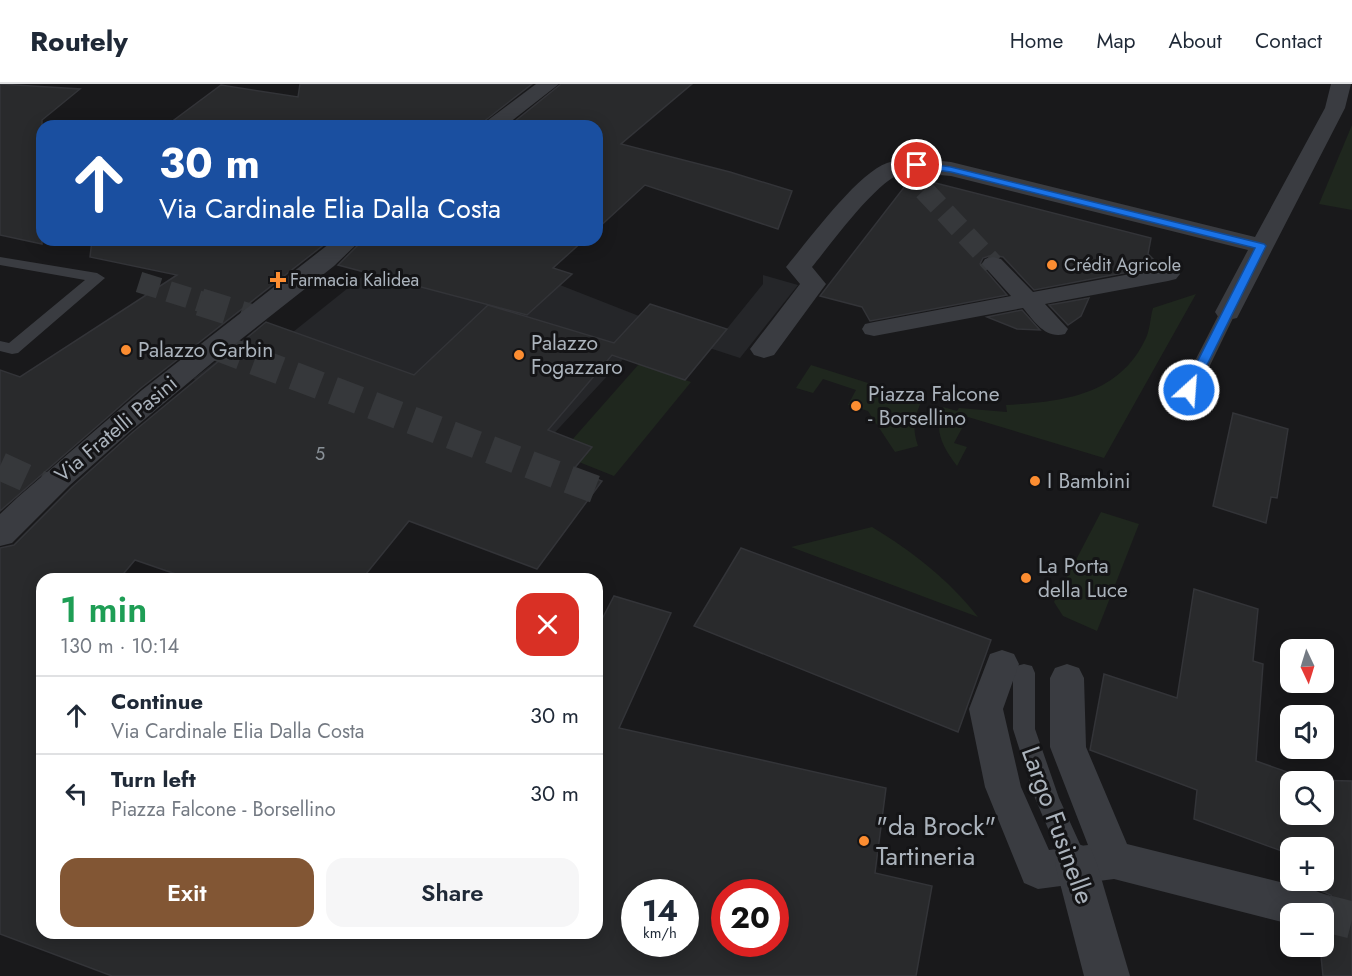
<!DOCTYPE html>
<html lang="en">
<head>
<meta charset="utf-8">
<style>
  body { margin:0; font-family:Jost,sans-serif; background:#f6f6f7; color:#1f2937; height:100vh; display:flex; flex-direction:column; font-size:22px; white-space:nowrap }
  * { box-sizing:border-box; margin:0 }
  p { font-size:20px; color:#747a83 }
  .icon { flex:none; width:33px; height:33px; fill:none; stroke:currentColor; stroke-width:2; stroke-linecap:round; stroke-linejoin:round }
  .map { position:relative; flex:1; overflow:hidden }
  .details { position:absolute; left:36px; top:489px; width:567px; height:366px; display:flex; flex-direction:column; background:#fff; border-radius:18px; box-shadow:0 3px 15px #0003 }
  .details>* { flex:none }
  .hud { position:absolute; left:36px; top:36px; width:567px; height:126px; border-radius:18px; box-shadow:0 3px 15px #0003; background:#1a4fa0; color:#fff; overflow:hidden }
  .needle { width:39px; rotate:176deg }
  .buttons { position:absolute; left:1280px; top:555px; display:grid; gap:12px }
  .buttons a { display:grid; place-items:center; width:54px; height:54px; border-radius:12px; background:#fff; box-shadow:0 3px 15px #0003; font-size:30px }
  .speed { position:absolute; left:621px; top:795px; display:flex; gap:12px; font-size:30px; font-weight:700; text-align:center }
  .speed>* { display:grid; place-content:center; width:78px; height:78px; border-radius:50%; background:#fff; box-shadow:0 3px 15px #0003; line-height:1 }
  .speed small { font-size:15px; font-weight:400 }
  .speed .limit { border:9px solid #d22; background:#fff; color:#111 }
  .pin { position:absolute; display:grid; place-items:center; width:51px; height:51px; color:#fff; margin:-26px; border:3px solid #fff; border-radius:50%; box-shadow:0 2px 6px #0007 }
  .me { position:absolute; width:66px; margin:-33px; rotate:26deg; stroke-linejoin:round; filter:drop-shadow(0 0 4px #0008) }
  .turn { display:flex; align-items:center; gap:21px; height:126px; padding:0 24px; font-size:27px }
  .turn .icon { width:78px; height:78px; stroke-width:2.5 }
  .turn b { display:block; font-size:42px; line-height:51px }
  .round { display:grid; place-items:center; flex:none; width:63px; height:63px; border-radius:18px; background:#f6f6f7 }
  .overview { display:flex; align-items:center; justify-content:space-between; height:102px; padding:0 24px }
  h1 { font-size:36px; font-weight:600; line-height:45px; color:#1e9e55 }
  .button { display:flex; gap:12px; margin-top:auto; padding:12px 24px }
  .button a { flex:1; height:69px; border-radius:18px; background:#825634; color:#fff; font-size:24px; font-weight:600; line-height:69px; text-align:center }
  .button a+a { background:#f6f6f7; color:#1f2937 }
  ul { padding:0; list-style:none }
  li { display:flex; align-items:center; gap:18px; height:78px; padding:0 24px; border-top:2px solid #e0e1e3 }
  li div { flex:1 }
  li b { display:block; font-size:22px }
  li em { font-style:normal }
  header { display:flex; align-items:center; gap:36px; box-sizing:border-box; height:84px; padding:0 30px; background:#fff; border-bottom:2px solid #e0e1e3 }
  header strong { font-size:28px }
  nav { display:flex; gap:33px; margin-inline-start:auto; font-size:21px }
  .map>svg:first-child { display:block }
  .built { fill:#252629 }
  .green { fill:#1f271e }
  .building { fill:#292a2c; stroke:#333438; stroke-width:1.5; fill-rule:evenodd }
  .lines { fill:none; stroke-linecap:round; stroke-linejoin:round }
  .pedestrian-tunnel-far2 { stroke:#36383b; stroke-width:21; stroke-dasharray:21 10; stroke-linecap:butt }
  .pedestrian-tunnel-far1 { stroke:#36383b; stroke-width:28; stroke-dasharray:28 14; stroke-linecap:butt }
  .pedestrian-tunnel { stroke:#36383b; stroke-width:37; stroke-dasharray:37 18; stroke-linecap:butt }
  .service { fill:#3a3c41; fill-rule:evenodd }
  .pedestrian { fill:#3a3c41; fill-rule:evenodd }
  .minor { fill:#3a3c41; fill-rule:evenodd }
  .route { fill:#1a73e8; stroke:#114b97; stroke-width:1.5 }
  .poi-dot { fill:#fc8d31; stroke:#141416; stroke-width:2 }
  .labels { text-anchor:middle; dominant-baseline:central; stroke-width:6; stroke-linejoin:round; paint-order:stroke }
  .far-poi-label { font-size:18px; fill:#abb3bc; stroke:#141416; text-anchor:start }
  .number-label { font-size:18px; fill:#8a9198 }
  .poi-label { font-size:21px; fill:#abb3bc; stroke:#141416; text-anchor:start }
  .street-label { font-size:21px; fill:#abb3bc; stroke:#141416 }
  .near-street-label { font-size:26px; fill:#abb3bc; stroke:#141416 }
  .near-poi-label { font-size:26px; fill:#abb3bc; stroke:#141416; text-anchor:start }
</style>
</head>
<body>
<header>
<strong>Routely</strong>
<nav><a>Home</a><a>Map</a><a>About</a><a>Contact</a></nav>
</header>
<div class="map">
<svg width="1352" height="892" viewBox="0 0 1352 892">
  <rect width="100%" height="100%" fill="#19191b"/>
  <path class="built" d="M403 174 486 176 560 201 639 232 717 257 763 200V191L798 201 740 274 651 245 534 371 218 304 193 295 266 239 293 248 368 188 382 193Z"/>
  <g class="green">
    <path d="M1352 41V126L1319 120Z"/>
    <path d="M1196 210 1104 374 968 333 954 359 967 363 957 382C943 363 933 347 943 323L957 327 959 324 1007 328 1006 321C1061 318 1118 312 1145 256 1150 247 1150 234 1153 224Z"/>
    <path d="M639 280 691 298 614 392 579 378 592 363 572 356Z"/>
    <path d="M811 281 922 316C914 333 912 345 918 362L895 368 868 327 848 321 856 306 823 295 813 309 796 304Z"/>
    <path d="M1101 428 1139 440 1097 547 1063 532 1054 518Z"/>
    <path d="M872 443C913 468 948 495 978 533L791 463Z"/>
  </g>
  <g class="building">
    <path d="M0 0 80 5 42 36V160L0 151Z"/>
    <path d="M300 0H532L478 42H166L221 1 298 13Z"/>
    <path d="M561 0H692L621 60 730 88 792 107 778 145 645 101 597 145V42H509Z"/>
    <path d="M912 93 1151 154 1148 170 1160 182 1034 206 1003 173 992 171 983 174 980 180 1007 211 870 237 862 223 820 212Z"/>
    <path d="M92 156H330L141 304 0 427V286L20 293 177 191 90 173Z"/>
    <path d="M363 156H584L553 184 572 190 527 231 338 181Z"/>
    <path d="M1089 214 1081 232 1068 241 1049 221Z"/>
    <path d="M650 220 727 245 685 296 612 271 548 346 592 363 573 386 602 397 537 485 409 437 362 495H190L135 476 119 495H42V849H597V545L614 512 671 529 619 644 886 704 875 789 932 802 916 892H112L0 850V464L14 461 72 403 133 348 266 238 414 291 488 221 614 259ZM634 808H686V860H634ZM724 808H776V860H724Z"/>
    <path d="M1022 226 1040 246 1017 245 987 233Z"/>
    <path d="M1233 329 1288 345 1277 414 1271 413 1266 439 1213 422Z"/>
    <path d="M741 464 991 556 958 648 694 542Z"/>
    <path d="M1194 505 1258 525 1253 577 1263 580 1256 677 1310 696 1352 697V892H1323L1320 862H1323V846L1332 842 1338 828 1331 811 1314 804 1313 796H1323V764H1290V770L1194 735 1197 706 1090 666 1104 590 1177 614ZM1290 698H1323V730H1290Z"/>
  </g>
  <g class="lines">
    <g class="pedestrian-tunnel-far2">
      <path d="M924 106 993 180"/>
      <path d="M139 198 205 219"/>
    </g>
    <g class="pedestrian-tunnel-far1">
      <path d="M200 218 251 234"/>
      <path d="M215 262 597 406"/>
      <path d="M0 382 46 403"/>
    </g>
    <path class="pedestrian-tunnel" d="M1316 827 1352 836"/>
    <g class="service">
      <path d="M0 173 97 189 105 194 18 269 12 270 0 267V257L9 259 85 196 0 181Z"/>
      <path d="M1228 223 1236 228 1198 306 1195 310H1183L1180 306 1220 228Z"/>
      <path d="M1024 580 1032 582 1035 589V645L1059 714 1089 780 1085 789 1076 792 1067 789 1035 714 1013 645V589L1016 582Z"/>
    </g>
    <g class="pedestrian">
      <path d="M993 173 1001 175 1033 208 1168 183 1176 185 1180 190 1176 195 1168 197 1045 220 1068 245 1065 250C1045 255 1035 238 1023 224L874 252 865 250 862 245 865 240 874 238 1011 212 982 180 985 175Z"/>
      <path d="M1002 566 1014 570 1019 580 1003 625 1021 703 1049 766 1088 761 1050 663V594L1055 584 1067 580 1079 584 1084 594 1086 663 1127 760 1316 807 1330 813 1336 827 1330 841 1323 844V830H1290V840L1114 795 1038 805 1024 799 985 703 969 625 990 570Z"/>
    </g>
    <g class="minor">
      <path d="M536 0H559L505 42H480Z"/>
      <path d="M1331 0H1351L1345 24 1237 234 1228 236 1219 234 1215 228 1248 166 951 92 905 88C878 94 831 160 812 183L826 200 774 271 764 274 754 271 750 265 800 200 786 183 790 178C811 153 858 89 887 79 908 72 929 76 951 78L1255 153 1325 24Z"/>
      <path d="M334 156H361L334 182 226 267 132 346 70 401 12 459 0 462V430L18 413 142 306Z"/>
      <path d="M1076 759 1091 765 1097 780 1130 892H1084L1055 780 1061 765Z"/>
    </g>
  </g>
  <path class="route" d="M917 78 951 83 1264 160 1266 162 1193 309 1189 310 1183 306 1255 164 951 88 914 83 913 81Z"/>
  <g class="poi-dot">
    <circle cx="1052" cy="181" r="6"/>
    <path d="M275 187h6v6h6v6h-6v6h-6v-6h-6v-6h6z"/>
    <circle cx="126" cy="266" r="6"/>
    <circle cx="519" cy="271" r="6"/>
    <circle cx="856" cy="322" r="6"/>
    <circle cx="1035" cy="397" r="6"/>
    <circle cx="1026" cy="494" r="6"/>
    <circle cx="864" cy="757" r="6"/>
  </g>
  <g class="labels">
    <g class="far-poi-label">
      <text x="1064" y="181">Crédit Agricole</text>
      <text x="290" y="196">Farmacia Kalidea</text>
    </g>
    <g class="number-label">
      <text x="320" y="370">5</text>
    </g>
    <g class="poi-label">
      <text x="531" y="259">Palazzo<tspan x="531" dy="24">Fogazzaro</tspan></text>
      <text x="138" y="266">Palazzo Garbin</text>
      <text x="868" y="310">Piazza Falcone<tspan x="868" dy="24">- Borsellino</tspan></text>
      <text x="1047" y="397">I Bambini</text>
      <text x="1038" y="482">La Porta<tspan x="1038" dy="24">della Luce</tspan></text>
    </g>
    <g class="street-label">
      <text transform="translate(116 345) rotate(-40)">Via Fratelli Pasini</text>
    </g>
    <g class="near-street-label">
      <text transform="translate(1058 741) rotate(70)">Largo Fusinelle</text>
    </g>
    <g class="near-poi-label">
      <text x="876" y="742">"da Brock"<tspan x="876" dy="30">Tartineria</tspan></text>
    </g>
  </g>
</svg>
<div class="buttons">
<a><svg class="needle" viewBox="-14 -14 28 28"><path d="M0-13l5 13h-10z" fill="#e53935"/><path d="M0 13l5-13h-10z" fill="#747a83"/></svg></a>
<a><svg class="icon" aria-label="sound" viewBox="0 0 24 24"><path d="M4 9h4l5-4v14l-5-4H4zM17 9q2 3 0 6"/></svg></a>
<a><svg class="icon" aria-label="search" viewBox="0 0 24 24"><circle cx="10" cy="10" r="6"/><path d="M15 15l6 6"/></svg></a>
<a>+</a>
<a>−</a>
</div>
<div class="speed"><div>14<small>km/h</small></div><div class="limit">20</div></div>
<div class="pin" style="left:917px;top:81px;background:#d93025"><svg class="icon" aria-label="arrive" viewBox="0 0 24 24"><path d="M6 21V4h12l-3 4 3 4H6"/></svg></div>
<svg class="me" style="left:1189px;top:306px" viewBox="-20 -20 40 40"><circle r="17" fill="#1a73e8" stroke="#fff" stroke-width="3"/><path d="M0-11L8 9 0 5-8 9z" fill="#fff"/></svg>
<div class="hud">
<div class="turn"><svg class="icon" aria-label="ahead" viewBox="0 0 24 24"><path d="M12 20V5M6 11l6-6 6 6"/></svg><div><b>30 m</b>Via Cardinale Elia Dalla Costa</div></div>
</div>
<section class="details">
<div class="overview"><div><h1>1 min</h1><p>130 m · 10:14</p></div><a class="round" style="background:#d93025;color:#fff"><svg class="icon" aria-label="close" viewBox="0 0 24 24"><path d="M6 6l12 12M18 6L6 18"/></svg></a></div>
<ul>
<li><svg class="icon" aria-label="ahead" viewBox="0 0 24 24"><path d="M12 20V5M6 11l6-6 6 6"/></svg><div><b>Continue</b><p>Via Cardinale Elia Dalla Costa</p></div><em>30 m</em></li>
<li><svg class="icon" aria-label="left" viewBox="0 0 24 24"><path d="M17 20v-9H6M10 6l-5 5 5 5"/></svg><div><b>Turn left</b><p>Piazza Falcone - Borsellino</p></div><em>30 m</em></li>
</ul>
<div class="button"><a>Exit</a><a>Share</a></div>
</section>
</div>
</body>
</html>
